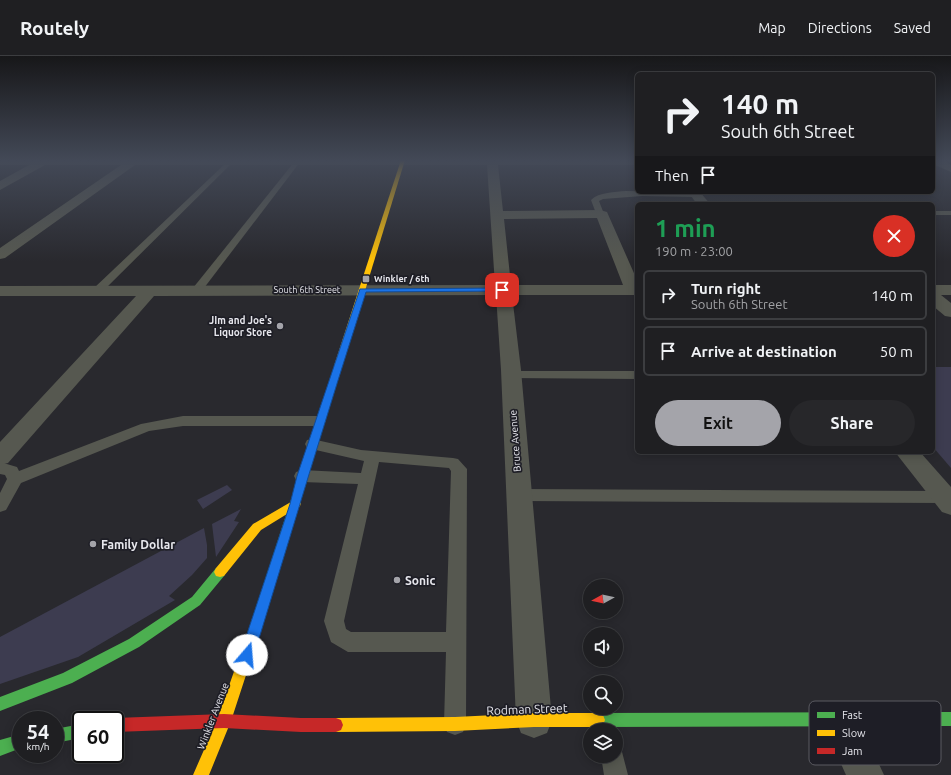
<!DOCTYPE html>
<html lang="en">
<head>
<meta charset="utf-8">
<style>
  body { margin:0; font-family:Ubuntu,sans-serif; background:#27272a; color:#f1f3f6; height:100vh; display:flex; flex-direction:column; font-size:15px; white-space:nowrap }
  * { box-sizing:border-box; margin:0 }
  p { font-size:13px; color:#a1a2a5 }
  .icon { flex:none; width:22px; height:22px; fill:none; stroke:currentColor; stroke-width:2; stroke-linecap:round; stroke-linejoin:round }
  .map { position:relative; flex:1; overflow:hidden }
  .side { position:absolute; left:635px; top:146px; width:300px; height:252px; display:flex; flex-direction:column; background:#1f1f22; border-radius:6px; box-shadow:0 2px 10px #0003,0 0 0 1px #3c3d40 }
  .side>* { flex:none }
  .guide { position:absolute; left:635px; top:16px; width:300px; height:122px; border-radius:6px; box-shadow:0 2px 10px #0003,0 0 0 1px #3c3d40; background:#1f1f22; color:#f1f3f6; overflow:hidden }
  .needle { width:26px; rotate:262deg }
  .fabs { position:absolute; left:583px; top:523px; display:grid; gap:8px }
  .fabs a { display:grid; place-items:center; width:40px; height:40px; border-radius:50%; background:#1f1f22; box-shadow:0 2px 10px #0003,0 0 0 1px #3c3d40; font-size:20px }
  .speed { position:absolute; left:12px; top:655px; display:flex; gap:8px; font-size:20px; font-weight:700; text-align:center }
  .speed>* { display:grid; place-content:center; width:52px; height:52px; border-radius:50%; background:#1f1f22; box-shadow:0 2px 10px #0003,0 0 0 1px #3c3d40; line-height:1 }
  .speed small { font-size:10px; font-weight:400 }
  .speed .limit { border:2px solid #111; border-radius:6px; background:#fff; color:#111 }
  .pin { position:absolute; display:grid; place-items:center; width:34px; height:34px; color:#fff; margin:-17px; border-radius:8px; box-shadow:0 2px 6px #0006 }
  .me { position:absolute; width:44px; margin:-22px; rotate:18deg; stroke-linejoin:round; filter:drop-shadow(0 0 3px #0008) }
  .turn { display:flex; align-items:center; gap:14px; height:84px; padding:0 20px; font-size:18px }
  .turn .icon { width:52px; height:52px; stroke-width:2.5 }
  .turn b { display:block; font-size:28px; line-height:34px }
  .then { display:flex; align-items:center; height:38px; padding:0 20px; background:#0003; gap:8px; font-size:15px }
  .round { display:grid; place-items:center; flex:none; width:42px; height:42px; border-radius:21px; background:#27272a }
  .headline { display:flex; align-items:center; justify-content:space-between; height:68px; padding:0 20px }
  h1 { font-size:24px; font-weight:700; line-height:30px; color:#1e9e55 }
  .button { display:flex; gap:8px; margin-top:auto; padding:8px 20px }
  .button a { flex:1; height:46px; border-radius:24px; background:#a4a4aa; color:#111; font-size:16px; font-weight:700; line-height:46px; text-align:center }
  .button a+a { background:#27272a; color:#f1f3f6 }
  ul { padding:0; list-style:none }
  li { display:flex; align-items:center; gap:12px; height:50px; margin:0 8px 6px; padding:0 12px; border:2px solid #3c3d40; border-radius:6px }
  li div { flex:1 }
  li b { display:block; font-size:15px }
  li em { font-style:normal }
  header { display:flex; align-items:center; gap:24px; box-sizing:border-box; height:56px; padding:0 20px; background:#1f1f22; border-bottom:1px solid #3c3d40 }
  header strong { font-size:19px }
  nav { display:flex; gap:22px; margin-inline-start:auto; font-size:14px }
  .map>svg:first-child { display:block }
  .green { fill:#3d3c50 }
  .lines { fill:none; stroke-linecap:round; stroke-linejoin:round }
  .lane { fill:#565850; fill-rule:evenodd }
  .street { fill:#565850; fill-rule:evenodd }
  .fast { fill:#4caf50; fill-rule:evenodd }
  .slow { fill:#ffc107; fill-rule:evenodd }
  .jam { fill:#c62828; fill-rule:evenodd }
  .route { fill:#1a73e8; stroke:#114b97 }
  .poi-dot { fill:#a4a4aa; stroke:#1e1e26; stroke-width:1.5 }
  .labels { text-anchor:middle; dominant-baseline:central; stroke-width:3.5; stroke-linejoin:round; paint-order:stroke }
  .far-poi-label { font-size:9px; font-weight:bold; fill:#e6e6ec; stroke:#1e1e26; text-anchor:start }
  .far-street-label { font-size:9px; fill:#e6e6ec; stroke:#1e1e26 }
  .poi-label { font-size:10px; font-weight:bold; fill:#e6e6ec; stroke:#1e1e26; text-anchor:end }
  .street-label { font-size:10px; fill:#e6e6ec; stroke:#1e1e26 }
  .near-poi-label { font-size:12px; font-weight:bold; fill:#e6e6ec; stroke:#1e1e26; text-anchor:start }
  .near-street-label { font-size:12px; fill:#e6e6ec; stroke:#1e1e26 }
  .key { fill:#1e1e26; stroke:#5a5a61; stroke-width:1 }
  .key-label { font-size:11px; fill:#e6e6ec }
</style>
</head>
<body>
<header>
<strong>Routely</strong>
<nav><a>Map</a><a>Directions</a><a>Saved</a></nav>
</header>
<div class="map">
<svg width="951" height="719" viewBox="0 0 951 719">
  <rect width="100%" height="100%" fill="#29292e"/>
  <g class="green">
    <path d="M933 311H951V412L933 391Z"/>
    <path d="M227 429 232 434 203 453 197 444Z"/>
    <path d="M241 453 234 465 239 466 216 501 212 468Z"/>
    <path d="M204 472 207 489V502L192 519 169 540 175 544 78 601 0 628V581Z"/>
  </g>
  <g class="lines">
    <g class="lane">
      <path d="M228 105 233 106 101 237H93L92 235 93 233Z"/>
      <path d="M295 105 300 106 201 236H193L192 234 193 232Z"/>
      <path d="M626 135 687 136 696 137 700 139 696 141 642 140 603 143 599 145 604 158 603 160H597L591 144C599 136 615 136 626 135Z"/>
      <rect x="933" y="155" width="18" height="4"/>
      <path d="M511 315H637V323L506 322 505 319 506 316Z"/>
      <path d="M183 360H319L324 362 326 365 324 368 319 370H183L149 375 21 427 6 454 0 456V437L7 423 5 419 0 418V406L17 411 19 415 141 368Z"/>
      <path d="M312 383 361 394 453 402 458 403 467 413 466 668 463 676 455 679 447 676 444 668 446 596H348L331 586 324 565 358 428 302 426 296 424 294 420 296 416 302 414 361 417 364 405 307 392 305 388 307 384ZM379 406 449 412 451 415 446 576H351L346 573 344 565Z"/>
      <path d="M519 433 945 435 951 437V445L945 447 519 445 513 443 511 439 513 435Z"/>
      <path d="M616 689 621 692 628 719H604L601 700H616Z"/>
    </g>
    <g class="street">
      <path d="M0 104H637V109H498L503 155 600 154 607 156 637 224V239H512L521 314 552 664 547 677 534 682 521 677 516 664 501 314 496 239 154 240 8 407 0 409V386L136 240H0V230L495 229 487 109H135L5 202 0 203V192L121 109H45L0 134V125L29 109H0ZM597 162 623 229H511L504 163Z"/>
      <path d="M933 104H943L951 109V116L933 108Z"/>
      <path d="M688 136H700L710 148H697Z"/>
      <path d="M933 229H951V239H941L951 247V261L945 260 933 250Z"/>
      <path d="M895 396H920L951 431V459L942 456Z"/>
      <path d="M839 645 852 650 884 719H846L821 663 826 650Z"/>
    </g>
    <g class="fast">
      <path d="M335 308H338L342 310 263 567 262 571 257 573 252 571 251 567Z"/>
      <path d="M220 511 224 512 226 516 224 520 200 549 139 591 72 627 0 655V641L63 617 129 583 192 541 216 512Z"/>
      <path d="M951 656V670L598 671 593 669 591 664 593 659 598 657Z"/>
      <path d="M81 668V682L55 687V673Z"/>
      <path d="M21 678V692L0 700V684Z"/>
    </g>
    <g class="slow">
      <path d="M401 104H405L342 310 338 312H335L334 310Z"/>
      <path d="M296 443 300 444 301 447 300 450 261 474 224 520 220 521 216 520 214 516 216 512 253 468Z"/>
      <path d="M257 561 262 563 263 567 231 665 209 719H193L217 664 251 567 252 563Z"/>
      <path d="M534 657H598L603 659 605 664 603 669 598 671H534L455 675 336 676 331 674 329 669 331 664 336 662 455 661Z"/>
    </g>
    <path class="jam" d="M224 658 301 662H336L341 664 343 669 341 674 336 676H301L224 672 115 676V664H110L115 662Z"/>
  </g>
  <linearGradient id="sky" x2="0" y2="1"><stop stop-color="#171719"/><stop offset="0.51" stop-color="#434957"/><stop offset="1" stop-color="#434957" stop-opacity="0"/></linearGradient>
  <rect width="951" height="205" fill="url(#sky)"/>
  <path class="route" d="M502 232H505V235L366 236C327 357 291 478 254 599L252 603 247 605 242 603 240 599 290 448 297 420 360 233Z"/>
  <g class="poi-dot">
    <rect x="362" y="219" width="8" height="8" rx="2"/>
    <circle cx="280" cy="270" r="4"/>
    <circle cx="93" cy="488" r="4"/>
    <circle cx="397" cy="524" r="4"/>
  </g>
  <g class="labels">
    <g class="far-poi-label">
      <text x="374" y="223">Winkler / 6th</text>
    </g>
    <g class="far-street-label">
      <text x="307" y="234">South 6th Street</text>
    </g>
    <g class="poi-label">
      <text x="272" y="264">JIm and Joe's<tspan x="272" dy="12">Liquor Store</tspan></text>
    </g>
    <g class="street-label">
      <text transform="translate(515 385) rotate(-94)">Bruce Avenue</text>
      <text transform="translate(213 660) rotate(-69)">Winkler Avenue</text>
    </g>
    <g class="near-poi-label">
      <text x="101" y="488">Family Dollar</text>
      <text x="405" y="524">Sonic</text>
    </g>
    <g class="near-street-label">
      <text transform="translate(527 653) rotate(-2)">Rodman Street</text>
    </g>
  </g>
  <rect x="809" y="645" width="132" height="64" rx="6" class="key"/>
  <rect x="817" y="656" width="18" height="6" fill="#4caf50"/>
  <rect x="817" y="674" width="18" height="6" fill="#ffc107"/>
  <rect x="817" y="692" width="18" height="6" fill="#c62828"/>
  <g class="key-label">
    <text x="842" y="663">Fast</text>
    <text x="842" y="681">Slow</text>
    <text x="842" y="699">Jam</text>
  </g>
</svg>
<div class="fabs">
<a><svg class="needle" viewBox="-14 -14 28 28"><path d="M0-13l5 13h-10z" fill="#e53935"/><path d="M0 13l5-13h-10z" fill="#a1a2a5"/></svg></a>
<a><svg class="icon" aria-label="sound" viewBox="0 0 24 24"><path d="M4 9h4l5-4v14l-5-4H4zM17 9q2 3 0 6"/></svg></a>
<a><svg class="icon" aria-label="search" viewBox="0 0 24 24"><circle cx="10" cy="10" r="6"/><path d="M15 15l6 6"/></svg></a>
<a><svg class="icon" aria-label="layers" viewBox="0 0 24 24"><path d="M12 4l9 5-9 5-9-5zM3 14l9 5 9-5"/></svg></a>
</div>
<div class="speed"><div>54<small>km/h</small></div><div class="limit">60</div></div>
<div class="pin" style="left:502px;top:234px;background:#d93025"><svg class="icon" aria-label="arrive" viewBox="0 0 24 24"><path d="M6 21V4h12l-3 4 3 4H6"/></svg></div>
<svg class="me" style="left:247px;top:599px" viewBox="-20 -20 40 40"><circle r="19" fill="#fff"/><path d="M0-13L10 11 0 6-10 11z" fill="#1a73e8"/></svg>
<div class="guide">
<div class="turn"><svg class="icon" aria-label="right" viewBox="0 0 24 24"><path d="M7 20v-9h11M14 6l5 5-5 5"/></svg><div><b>140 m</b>South 6th Street</div></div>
<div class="then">Then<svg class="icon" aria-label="arrive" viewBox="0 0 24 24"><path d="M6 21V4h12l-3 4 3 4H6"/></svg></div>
</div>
<section class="side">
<div class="headline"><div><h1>1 min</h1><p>190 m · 23:00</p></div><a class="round" style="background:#d93025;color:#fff"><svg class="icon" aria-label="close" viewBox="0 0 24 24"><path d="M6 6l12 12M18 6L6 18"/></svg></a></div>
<ul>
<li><svg class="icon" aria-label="right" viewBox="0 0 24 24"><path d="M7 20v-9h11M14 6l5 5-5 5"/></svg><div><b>Turn right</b><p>South 6th Street</p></div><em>140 m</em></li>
<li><svg class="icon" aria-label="arrive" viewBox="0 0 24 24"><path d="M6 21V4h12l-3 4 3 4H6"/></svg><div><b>Arrive at destination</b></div><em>50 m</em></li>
</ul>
<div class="button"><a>Exit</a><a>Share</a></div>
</section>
</div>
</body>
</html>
